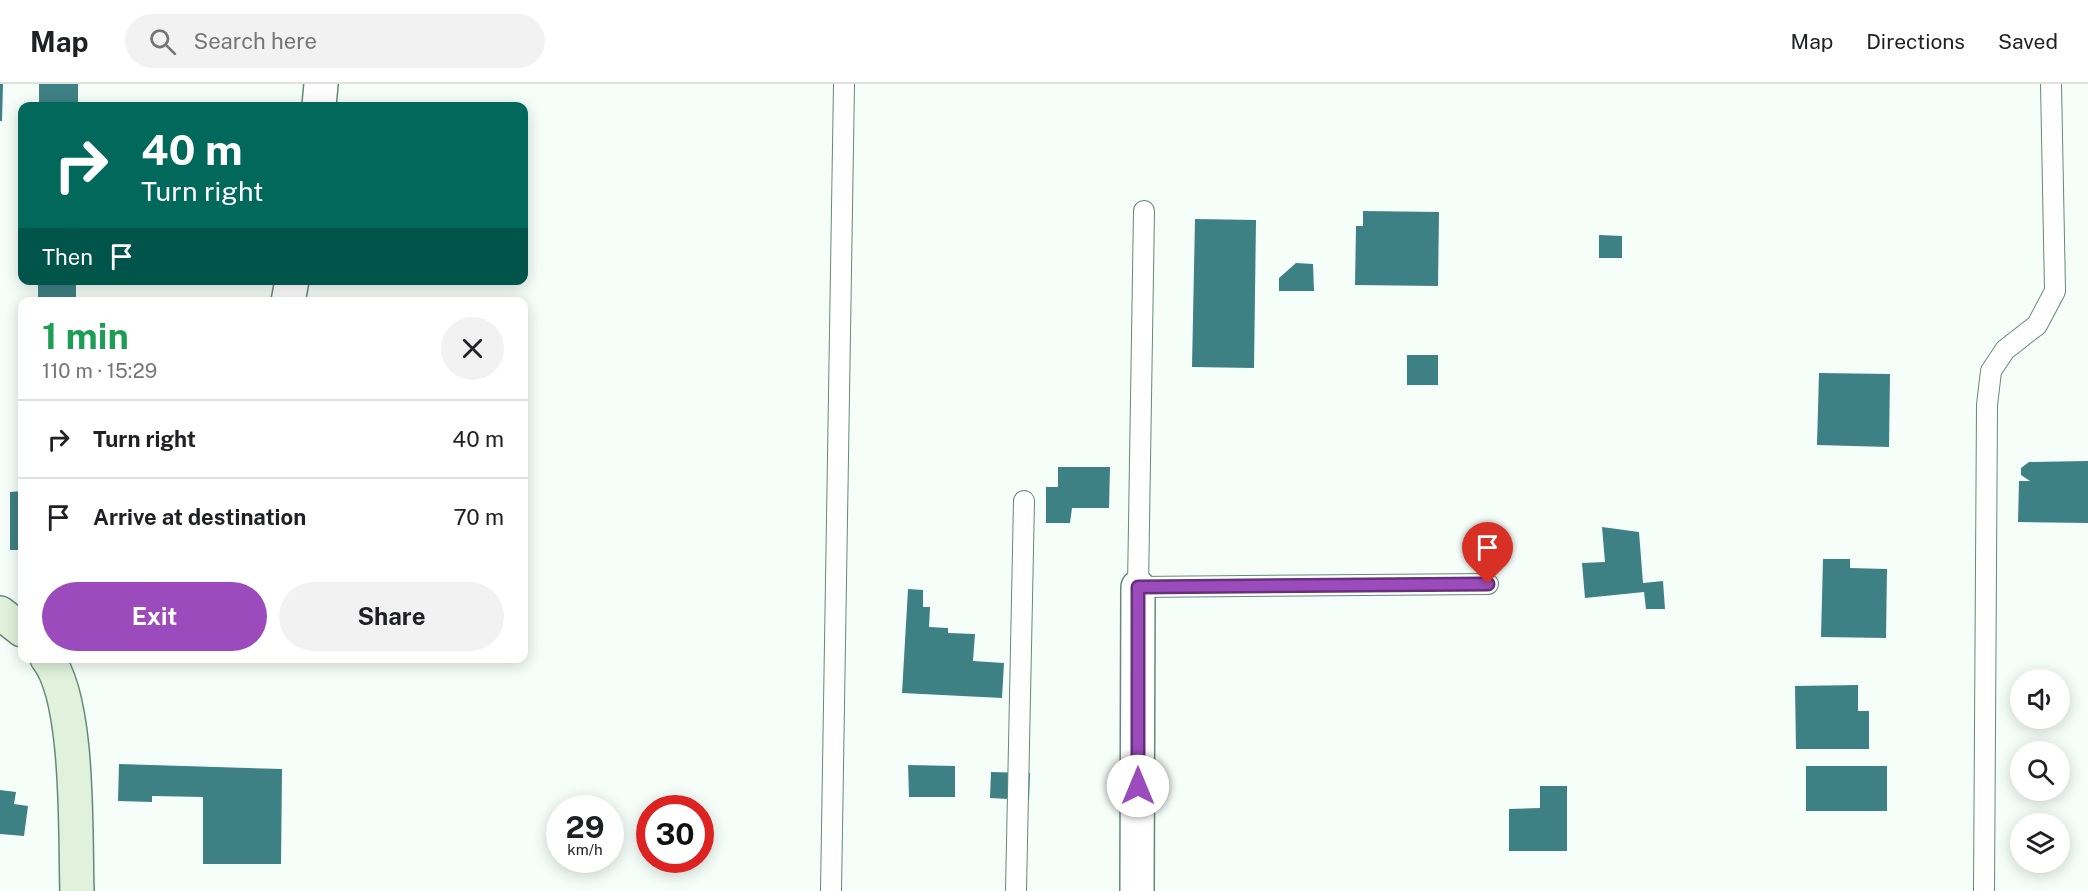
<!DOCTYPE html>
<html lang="en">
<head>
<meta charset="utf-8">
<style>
  body { margin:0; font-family:"Public Sans",sans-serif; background:#f2f2f2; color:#202124; height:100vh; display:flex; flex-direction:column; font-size:22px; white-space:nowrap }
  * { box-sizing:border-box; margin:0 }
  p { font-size:20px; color:#757577 }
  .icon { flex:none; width:33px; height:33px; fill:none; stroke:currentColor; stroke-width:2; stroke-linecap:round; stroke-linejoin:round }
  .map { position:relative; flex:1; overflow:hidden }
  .sheet { position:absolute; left:18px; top:213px; width:510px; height:366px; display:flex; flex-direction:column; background:#fff; border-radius:12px; box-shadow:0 3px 15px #0003 }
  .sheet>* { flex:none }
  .guide { position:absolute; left:18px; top:18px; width:510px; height:183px; border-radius:12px; box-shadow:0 3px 15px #0003; background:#00695c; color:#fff; overflow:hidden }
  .tools { position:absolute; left:2010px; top:585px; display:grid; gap:12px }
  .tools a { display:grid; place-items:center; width:60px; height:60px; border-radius:50%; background:#fff; box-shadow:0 3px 15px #0003; font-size:30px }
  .speed { position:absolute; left:546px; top:711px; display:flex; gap:12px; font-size:30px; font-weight:700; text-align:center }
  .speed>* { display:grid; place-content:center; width:78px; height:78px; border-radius:50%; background:#fff; box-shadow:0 3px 15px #0003; line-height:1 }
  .speed small { font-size:15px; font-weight:400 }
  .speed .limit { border:9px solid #d22; background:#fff; color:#111 }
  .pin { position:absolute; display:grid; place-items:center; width:51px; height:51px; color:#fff; margin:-62px -26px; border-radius:50% 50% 50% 0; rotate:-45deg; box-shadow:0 0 6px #0007 }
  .pin .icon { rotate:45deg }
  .me { position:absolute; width:66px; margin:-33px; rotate:0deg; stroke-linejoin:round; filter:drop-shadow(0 0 4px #0008) }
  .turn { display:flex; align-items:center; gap:21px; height:126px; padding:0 24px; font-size:27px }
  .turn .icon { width:78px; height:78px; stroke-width:2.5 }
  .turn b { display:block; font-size:42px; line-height:51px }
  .then { display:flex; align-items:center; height:57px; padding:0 24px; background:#0003; gap:12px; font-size:22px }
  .round { display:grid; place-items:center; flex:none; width:63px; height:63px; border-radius:32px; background:#f2f2f2 }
  .head { display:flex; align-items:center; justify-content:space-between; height:102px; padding:0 24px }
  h1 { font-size:36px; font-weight:700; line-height:45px; color:#1e9e55 }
  .primary-button { display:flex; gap:12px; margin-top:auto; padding:12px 24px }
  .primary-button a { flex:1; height:69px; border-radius:36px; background:#9b4bbb; color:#fff; font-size:24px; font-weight:700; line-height:69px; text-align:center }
  .primary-button a+a { background:#f2f2f2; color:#202124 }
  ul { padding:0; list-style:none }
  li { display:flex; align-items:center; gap:18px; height:78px; padding:0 24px; border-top:2px solid #e0e0e0 }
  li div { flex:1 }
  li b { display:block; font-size:22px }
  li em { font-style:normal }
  header { display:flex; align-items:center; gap:36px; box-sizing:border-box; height:84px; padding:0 30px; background:#fff; border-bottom:2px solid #e0e0e0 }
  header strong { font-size:28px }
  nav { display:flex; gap:33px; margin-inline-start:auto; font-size:21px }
  .search { width:420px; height:54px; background:#f2f2f2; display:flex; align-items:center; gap:15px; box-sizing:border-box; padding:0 21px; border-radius:33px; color:#757577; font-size:22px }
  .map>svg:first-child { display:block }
  .building { fill:#3e8184 }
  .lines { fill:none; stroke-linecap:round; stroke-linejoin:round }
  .lane-casing { stroke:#64897b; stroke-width:22 }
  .street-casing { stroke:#64897b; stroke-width:36 }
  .secondary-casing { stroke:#64897b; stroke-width:36 }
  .lane { stroke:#fff; stroke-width:20 }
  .street { stroke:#fff; stroke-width:33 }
  .secondary { stroke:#e0f2dc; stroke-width:33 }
  .route-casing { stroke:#65317a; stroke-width:15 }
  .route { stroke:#9b4bbb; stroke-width:10 }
</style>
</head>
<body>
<header>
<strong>Map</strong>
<div class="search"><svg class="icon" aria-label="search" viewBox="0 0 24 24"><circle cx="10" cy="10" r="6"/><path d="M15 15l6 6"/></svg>Search here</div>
<nav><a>Map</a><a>Directions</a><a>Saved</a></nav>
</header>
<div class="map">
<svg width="2088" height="807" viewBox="0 0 2088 807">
  <rect width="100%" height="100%" fill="#f6fefa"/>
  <g class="building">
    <path d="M0 0H3L2 37H0Z"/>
    <rect x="39" y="0" width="39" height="22"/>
    <path d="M1363 127 1439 128 1438 202 1355 201 1356 142H1363Z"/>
    <path d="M1195 135 1256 136 1254 284 1192 283Z"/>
    <path d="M1599 151 1622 152V174H1599Z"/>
    <path d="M1296 179 1313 180 1314 207H1279V194Z"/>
    <rect x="38" y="196" width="38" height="22"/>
    <rect x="1407" y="271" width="31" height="30"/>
    <path d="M1819 289 1890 290 1889 363 1817 361Z"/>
    <path d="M2088 377V439L2018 438 2019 397H2030L2021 391V384L2029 378Z"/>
    <path d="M1058 383H1110L1109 424H1072L1070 439H1046V403H1058Z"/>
    <path d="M22 407V466H10V408Z"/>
    <path d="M1602 443 1639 448 1643 499 1663 497 1665 525H1646L1644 508 1585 514 1582 479 1605 478Z"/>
    <path d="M1823 475H1850V484L1887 485 1886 554 1821 553Z"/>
    <path d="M908 505 923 506V523H930L929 543 948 544V549L975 550 973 577 1004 579 1002 614 902 609Z"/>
    <path d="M1858 601V627H1869V665H1796L1795 602Z"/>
    <path d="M119 680 282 685 281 780H203V713L152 712V718L118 717Z"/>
    <path d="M908 681 955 682V713H909Z"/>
    <rect x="1806" y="682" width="81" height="45"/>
    <path d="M991 688 1030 689 1029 716 990 714Z"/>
    <path d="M1540 702H1567V767H1509V725L1540 724Z"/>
    <path d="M0 706 16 708 14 720 28 722 24 752 0 750Z"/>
  </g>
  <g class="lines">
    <defs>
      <g id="lane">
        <path d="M1144 127 1138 503 1488 500"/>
        <path d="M831 807 844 0"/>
        <path d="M1016 807 1024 417"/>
        <path d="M1984 807 1987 321 1991 287 2005 266 2037 241 2055 207 2051 0"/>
      </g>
      <g id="street">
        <path d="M319 22 321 0"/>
        <path d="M288 218 292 196"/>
        <path d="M1137 807 1138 503"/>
      </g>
      <g id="secondary">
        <path d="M0 529 22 546"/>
        <path d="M47 574C80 616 75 751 77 807"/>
      </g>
    </defs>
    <use href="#lane" class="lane-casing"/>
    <use href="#street" class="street-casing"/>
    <use href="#secondary" class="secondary-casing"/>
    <use href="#lane" class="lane"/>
    <use href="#street" class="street"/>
    <use href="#secondary" class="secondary"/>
  </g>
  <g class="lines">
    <defs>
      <path id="route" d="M1138 702V503L1488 500"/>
    </defs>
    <use href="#route" class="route-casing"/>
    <use href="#route" class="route"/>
  </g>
</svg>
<div class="tools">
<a><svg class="icon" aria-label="sound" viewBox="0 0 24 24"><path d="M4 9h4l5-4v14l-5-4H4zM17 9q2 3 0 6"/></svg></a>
<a><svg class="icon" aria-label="search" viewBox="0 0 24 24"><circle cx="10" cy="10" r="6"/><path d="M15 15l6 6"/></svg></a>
<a><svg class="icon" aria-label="layers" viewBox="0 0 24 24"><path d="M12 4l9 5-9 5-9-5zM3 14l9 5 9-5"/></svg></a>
</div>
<div class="speed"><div>29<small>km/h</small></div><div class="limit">30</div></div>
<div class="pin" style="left:1488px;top:500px;background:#d93025"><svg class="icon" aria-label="arrive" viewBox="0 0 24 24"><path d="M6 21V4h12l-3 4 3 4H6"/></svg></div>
<svg class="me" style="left:1138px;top:702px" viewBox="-20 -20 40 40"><circle r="19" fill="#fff"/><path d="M0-13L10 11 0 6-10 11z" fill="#9b4bbb"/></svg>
<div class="guide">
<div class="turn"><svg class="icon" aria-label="right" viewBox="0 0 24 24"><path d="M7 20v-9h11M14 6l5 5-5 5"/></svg><div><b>40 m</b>Turn right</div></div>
<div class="then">Then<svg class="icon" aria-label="arrive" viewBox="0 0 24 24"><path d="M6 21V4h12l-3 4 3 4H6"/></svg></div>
</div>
<section class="sheet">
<div class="head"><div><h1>1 min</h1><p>110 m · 15:29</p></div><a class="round"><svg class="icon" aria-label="close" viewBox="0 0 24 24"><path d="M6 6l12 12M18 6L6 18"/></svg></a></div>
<ul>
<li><svg class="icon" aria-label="right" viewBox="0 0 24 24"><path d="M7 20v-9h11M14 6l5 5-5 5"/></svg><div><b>Turn right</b></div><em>40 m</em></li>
<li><svg class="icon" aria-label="arrive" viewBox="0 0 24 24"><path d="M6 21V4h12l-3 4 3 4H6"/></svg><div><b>Arrive at destination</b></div><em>70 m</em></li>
</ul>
<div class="primary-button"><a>Exit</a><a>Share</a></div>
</section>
</div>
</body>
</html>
